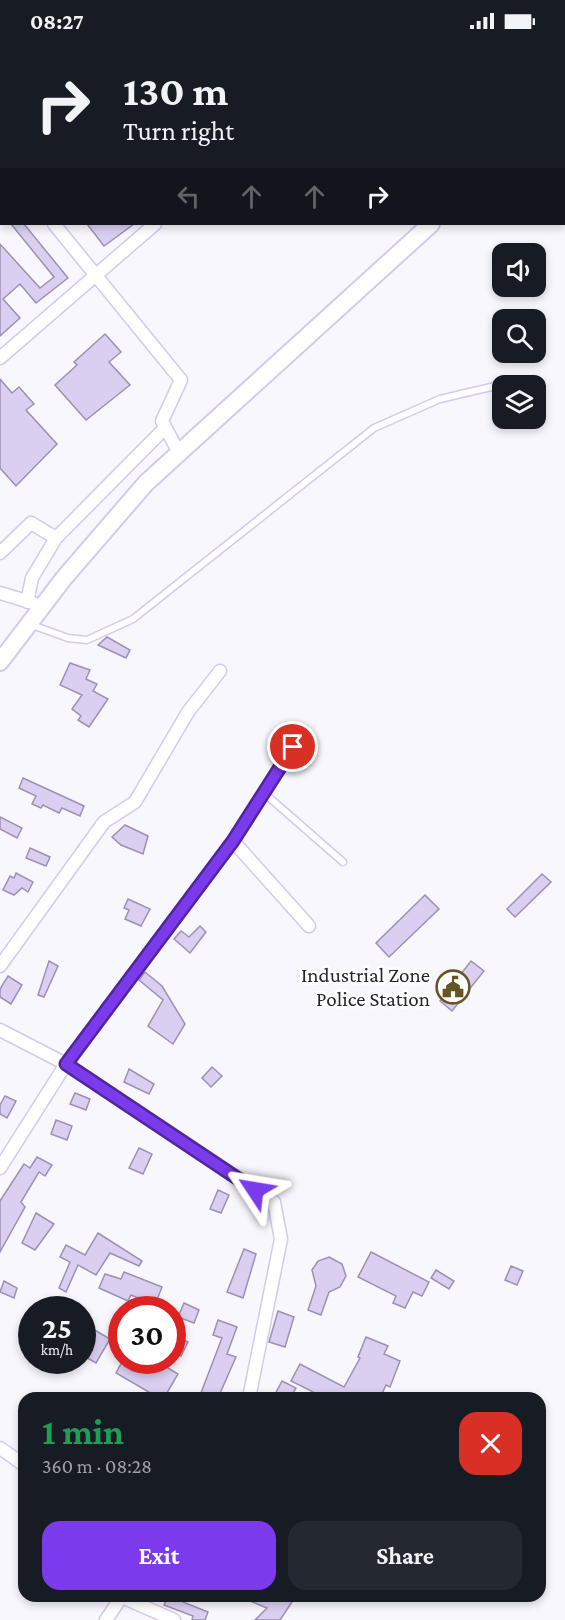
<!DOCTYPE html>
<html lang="en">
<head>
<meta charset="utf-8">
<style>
  body { margin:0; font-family:"Crimson Pro",serif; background:#242831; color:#f1f3f6; height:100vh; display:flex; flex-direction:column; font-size:22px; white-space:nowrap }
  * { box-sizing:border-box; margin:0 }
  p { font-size:20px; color:#9ea1a6 }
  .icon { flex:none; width:33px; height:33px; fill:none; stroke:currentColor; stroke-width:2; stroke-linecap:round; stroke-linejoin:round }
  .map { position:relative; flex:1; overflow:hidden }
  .side { position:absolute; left:18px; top:1350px; width:528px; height:210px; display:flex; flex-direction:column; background:#171b24; border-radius:18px; box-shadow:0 3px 9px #0003 }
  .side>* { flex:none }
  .banner { position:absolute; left:0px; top:0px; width:566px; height:183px; box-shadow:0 3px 9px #0003; background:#171b24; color:#f1f3f6; overflow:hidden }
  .buttons { position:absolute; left:492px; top:201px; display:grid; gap:12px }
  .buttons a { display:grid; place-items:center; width:54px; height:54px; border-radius:12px; background:#171b24; box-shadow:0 3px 9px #0003; font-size:30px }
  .speed { position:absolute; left:18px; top:1254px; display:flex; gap:12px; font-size:30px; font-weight:700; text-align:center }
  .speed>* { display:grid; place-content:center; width:78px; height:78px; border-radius:50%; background:#171b24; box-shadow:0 3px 9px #0003; line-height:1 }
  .speed small { font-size:15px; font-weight:400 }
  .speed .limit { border:9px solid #d22; background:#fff; color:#111 }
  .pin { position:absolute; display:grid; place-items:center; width:51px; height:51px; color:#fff; margin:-26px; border:3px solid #fff; border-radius:50%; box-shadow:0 2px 6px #0007 }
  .me { position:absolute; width:66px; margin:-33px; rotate:303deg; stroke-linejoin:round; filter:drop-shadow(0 0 4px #0008) }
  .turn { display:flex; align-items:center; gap:21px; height:126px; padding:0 24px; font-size:27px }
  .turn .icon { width:78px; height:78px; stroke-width:2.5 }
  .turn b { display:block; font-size:42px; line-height:51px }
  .lanes { display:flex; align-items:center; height:57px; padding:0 24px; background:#0003; justify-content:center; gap:30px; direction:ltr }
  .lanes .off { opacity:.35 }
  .round { display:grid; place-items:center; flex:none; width:63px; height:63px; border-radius:18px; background:#242831 }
  .headline { display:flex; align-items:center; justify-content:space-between; height:102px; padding:0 24px }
  h1 { font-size:36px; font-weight:700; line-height:45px; color:#1e9e55 }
  .primary-button { display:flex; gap:12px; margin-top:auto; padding:12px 24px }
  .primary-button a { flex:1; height:69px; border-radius:18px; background:#7c3aed; color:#fff; font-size:24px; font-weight:700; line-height:69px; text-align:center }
  .primary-button a+a { background:#242831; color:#f1f3f6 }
  .status { display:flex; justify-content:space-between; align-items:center; height:42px; padding:0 30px; background:#171b24; direction:ltr }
  .status svg { height:16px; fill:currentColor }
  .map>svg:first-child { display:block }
  .building { fill:#dacff1; stroke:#9d91b2; stroke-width:1.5 }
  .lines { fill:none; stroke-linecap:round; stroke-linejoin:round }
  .service-casing { stroke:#d5c9ec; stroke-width:9 }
  .minor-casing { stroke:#d5c9ec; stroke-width:15 }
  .secondary-casing { stroke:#d5c9ec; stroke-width:20 }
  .service { stroke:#fff; stroke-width:6 }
  .minor { stroke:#fff; stroke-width:12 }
  .secondary { stroke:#fff; stroke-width:16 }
  .route-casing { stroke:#51269a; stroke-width:15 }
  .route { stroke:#7c3aed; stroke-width:10 }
  .labels { text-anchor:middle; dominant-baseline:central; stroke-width:5; stroke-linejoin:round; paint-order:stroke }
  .poi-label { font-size:21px; fill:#282330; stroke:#fff; text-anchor:end }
</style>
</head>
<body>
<div class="status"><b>08:27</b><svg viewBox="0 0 49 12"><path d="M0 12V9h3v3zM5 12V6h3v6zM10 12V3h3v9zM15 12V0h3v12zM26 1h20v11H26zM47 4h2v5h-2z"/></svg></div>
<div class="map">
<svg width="565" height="1578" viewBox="0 0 565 1578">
  <rect width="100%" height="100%" fill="#f9f7fe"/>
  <g class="building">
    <path d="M11 182H24L68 236 36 261 20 242 3 257 20 276 0 294V202L40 246 54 235Z"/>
    <path d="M87 182H134L104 204Z"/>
    <path d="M105 292 121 310 109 320 130 343 86 378 55 343 77 323 74 320Z"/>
    <path d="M0 337 12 351 19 345 34 362 26 368 57 402 16 444 0 426Z"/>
    <path d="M107 595 130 608 126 616 98 603Z"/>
    <path d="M70 621 90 628 86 637 97 642 93 649 108 657 89 685 78 678 81 674 72 667 82 653 60 643Z"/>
    <path d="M23 736 84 764 80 774 62 766 59 771 43 763 41 766 32 762 36 754 19 746Z"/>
    <path d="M0 775 22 786 17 796 0 787Z"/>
    <path d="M125 783 148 794 143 812 121 803 112 795Z"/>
    <path d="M30 806 50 815 46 824 26 816Z"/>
    <path d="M16 831 33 840 28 850 22 846 14 853 3 848 10 834 14 836Z"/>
    <path d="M542 832 551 840 515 875 507 867Z"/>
    <path d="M425 853 439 867 389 915 376 901Z"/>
    <path d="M128 857 150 867 141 884 125 877 129 868 124 866Z"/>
    <path d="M200 884 206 890 190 911 174 897 181 889 189 895Z"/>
    <path d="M49 919 58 924 44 955 38 953Z"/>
    <path d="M471 919 484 929 452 969 440 959Z"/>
    <path d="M145 930 162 944 185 982 173 1002 148 984 163 958 139 938Z"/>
    <path d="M8 934 22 943 11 962 0 955V947Z"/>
    <path d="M212 1025 222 1034 211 1045 202 1036Z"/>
    <path d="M129 1027 154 1042 149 1052 124 1040Z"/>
    <path d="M75 1051 90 1057 86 1068 70 1062Z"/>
    <path d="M5 1054 16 1059 7 1076 0 1072V1063Z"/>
    <path d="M56 1078 72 1084 67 1098 51 1092Z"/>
    <path d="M139 1106 152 1112 143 1132 129 1126Z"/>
    <path d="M37 1115 52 1123 45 1134 39 1130 21 1160 25 1165 0 1210V1159L24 1122 30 1126Z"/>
    <path d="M218 1148 229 1153 221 1171 210 1167Z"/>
    <path d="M36 1171 54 1182 35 1208 22 1201Z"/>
    <path d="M98 1191 142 1219 139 1224 110 1211 96 1233 78 1223 66 1250 59 1246 70 1220 60 1215 66 1203 85 1213Z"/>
    <path d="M244 1207 256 1212 243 1256 227 1250Z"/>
    <path d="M371 1210 429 1240 422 1254 413 1250 405 1266 393 1261 396 1254 358 1235Z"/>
    <path d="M329 1215 342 1222 346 1234 340 1245 329 1250 321 1273 308 1268 316 1244 312 1228 318 1219Z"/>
    <path d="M511 1224 523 1229 517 1243 505 1238Z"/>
    <path d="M436 1228 454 1239 449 1247 431 1236Z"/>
    <path d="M124 1230 162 1245 155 1263 131 1253 128 1259 99 1246 105 1232 121 1237Z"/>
    <path d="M4 1239 17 1246 14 1256 0 1250Z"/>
    <path d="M184 1261 199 1268 194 1281 178 1275Z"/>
    <path d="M278 1269 294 1275 285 1305 269 1300Z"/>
    <path d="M218 1278 237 1285 227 1312 236 1315 218 1356H199L222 1296 213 1293Z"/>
    <path d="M93 1287 110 1297 96 1321 82 1313V1305Z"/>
    <path d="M176 1295 188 1300 181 1314 172 1311Z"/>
    <path d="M366 1295 388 1304 384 1312 400 1319 390 1345 386 1343 380 1356H325L291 1339 300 1322 344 1345 360 1316 358 1315Z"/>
    <path d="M123 1318H155L178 1332 164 1356H159L116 1331Z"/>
    <path d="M282 1339 296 1346 290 1356H273Z"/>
    <path d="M168 1554 184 1556 183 1560 208 1570 205 1578H192L193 1574 164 1563Z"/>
    <path d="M238 1554H296L280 1578H255L267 1566Z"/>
  </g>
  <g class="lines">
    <defs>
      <g id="service">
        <path d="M32 583 68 596 87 598 133 577 374 386 440 357 508 341"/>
        <path d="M264 751 343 820"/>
      </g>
      <g id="minor">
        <path d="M0 118 2 120"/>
        <path d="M54 182 181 338 162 379 179 411"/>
        <path d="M0 316 155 182"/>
        <path d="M0 511 31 481 56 496"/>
        <path d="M0 551 33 561"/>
        <path d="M27 560 32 536 56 496 164 387"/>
        <path d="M233 799 309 884"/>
        <path d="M0 924 104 780 135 760 188 670 220 629"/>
        <path d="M0 988 66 1022 274 1160 281 1197 249 1356"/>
        <path d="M0 1126 66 1022 233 799 293 705"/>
        <path d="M0 1406 24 1423"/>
        <path d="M122 1555 174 1578"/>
        <path d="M106 1578 122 1554"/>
      </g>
      <g id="secondary">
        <path d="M564 61 565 60"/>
        <path d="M0 620 64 536 146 441 431 182"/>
      </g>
    </defs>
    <use href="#service" class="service-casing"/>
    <use href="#minor" class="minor-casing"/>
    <use href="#secondary" class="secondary-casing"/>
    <use href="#service" class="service"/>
    <use href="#minor" class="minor"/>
    <use href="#secondary" class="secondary"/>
  </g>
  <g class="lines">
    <defs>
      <path id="route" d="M255 1148 66 1022 233 799 293 705"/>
    </defs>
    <use href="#route" class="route-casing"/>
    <use href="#route" class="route"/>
  </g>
  <defs>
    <symbol id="civic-ring" viewBox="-11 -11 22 22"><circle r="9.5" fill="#fff" stroke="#652" stroke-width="1.5"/><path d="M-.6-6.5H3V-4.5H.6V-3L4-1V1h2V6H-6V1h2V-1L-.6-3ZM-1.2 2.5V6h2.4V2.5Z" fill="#652"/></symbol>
  </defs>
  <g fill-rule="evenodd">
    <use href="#civic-ring" x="434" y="926" width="38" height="38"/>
  </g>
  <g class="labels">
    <g class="poi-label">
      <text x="430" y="933">Industrial Zone<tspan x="430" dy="24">Police Station</tspan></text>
    </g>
  </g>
</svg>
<div class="buttons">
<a><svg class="icon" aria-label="sound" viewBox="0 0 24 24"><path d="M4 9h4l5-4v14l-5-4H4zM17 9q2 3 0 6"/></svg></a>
<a><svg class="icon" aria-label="search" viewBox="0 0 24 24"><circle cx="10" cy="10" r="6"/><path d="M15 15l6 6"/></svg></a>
<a><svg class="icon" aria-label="layers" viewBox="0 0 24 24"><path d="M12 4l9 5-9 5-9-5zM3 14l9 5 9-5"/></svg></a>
</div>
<div class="speed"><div>25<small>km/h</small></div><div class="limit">30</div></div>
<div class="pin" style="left:293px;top:705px;background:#d93025"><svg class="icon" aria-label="arrive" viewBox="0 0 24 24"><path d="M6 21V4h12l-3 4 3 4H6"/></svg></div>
<svg class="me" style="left:255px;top:1148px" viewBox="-20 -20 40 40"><path d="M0-17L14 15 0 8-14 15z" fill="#7c3aed" stroke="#fff" stroke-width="4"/></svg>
<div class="banner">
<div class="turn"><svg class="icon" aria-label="right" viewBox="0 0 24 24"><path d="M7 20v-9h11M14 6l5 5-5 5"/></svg><div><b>130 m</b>Turn right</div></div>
<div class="lanes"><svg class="icon off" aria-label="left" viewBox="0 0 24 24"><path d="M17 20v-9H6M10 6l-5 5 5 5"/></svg><svg class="icon off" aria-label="ahead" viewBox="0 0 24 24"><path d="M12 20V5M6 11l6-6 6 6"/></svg><svg class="icon off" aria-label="ahead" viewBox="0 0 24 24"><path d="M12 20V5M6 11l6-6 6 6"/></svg><svg class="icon" aria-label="right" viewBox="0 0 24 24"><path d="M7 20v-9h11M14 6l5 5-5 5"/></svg></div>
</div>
<section class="side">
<div class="headline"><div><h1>1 min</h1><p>360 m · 08:28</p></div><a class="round" style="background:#d93025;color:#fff"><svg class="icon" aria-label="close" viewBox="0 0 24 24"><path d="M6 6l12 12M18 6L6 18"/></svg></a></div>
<div class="primary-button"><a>Exit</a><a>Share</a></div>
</section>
</div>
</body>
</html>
